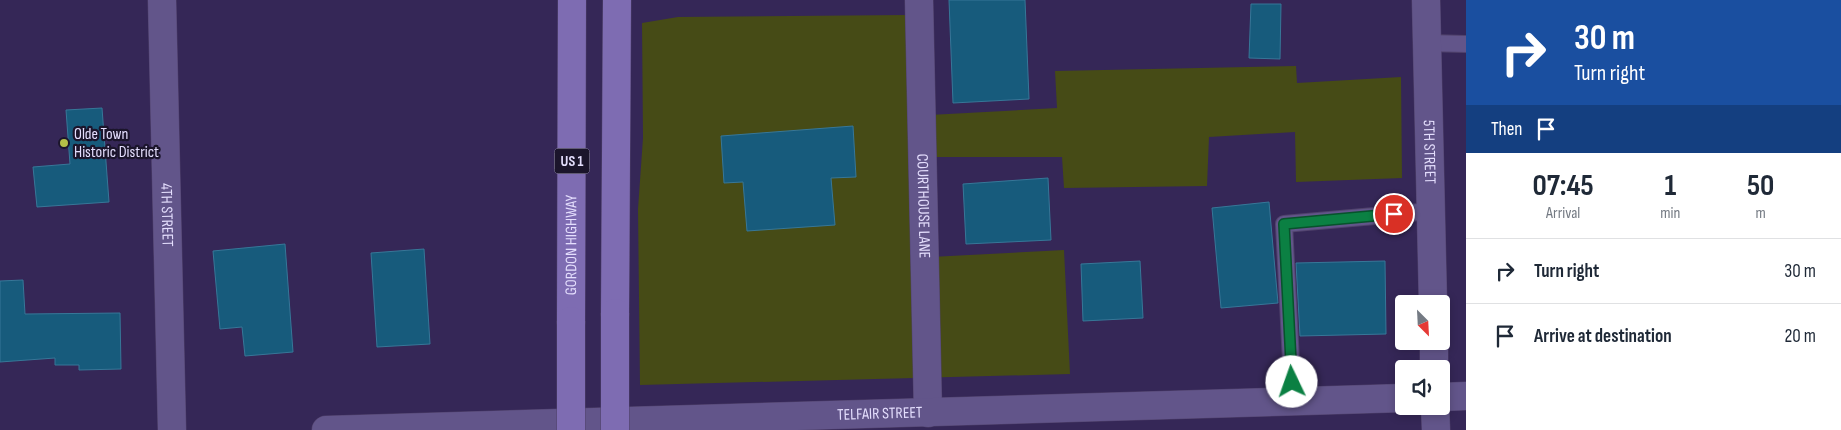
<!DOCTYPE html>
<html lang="en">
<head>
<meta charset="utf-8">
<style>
  body { margin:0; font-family:"Sofia Sans Condensed",sans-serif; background:#f2f2f3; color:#1f2937; height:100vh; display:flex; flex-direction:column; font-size:19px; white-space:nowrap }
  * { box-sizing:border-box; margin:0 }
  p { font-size:16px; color:#747a83 }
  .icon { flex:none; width:28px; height:28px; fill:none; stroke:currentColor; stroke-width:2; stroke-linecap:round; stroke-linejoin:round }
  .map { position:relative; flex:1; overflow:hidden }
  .drawer { display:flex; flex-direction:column; background:#fff; width:375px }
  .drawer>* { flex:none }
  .banner { background:#1a4fa0; color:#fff; overflow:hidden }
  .needle { width:32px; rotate:156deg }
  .fabs { position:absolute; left:1395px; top:295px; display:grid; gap:10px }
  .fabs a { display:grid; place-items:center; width:55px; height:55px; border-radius:5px; background:#fff; box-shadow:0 2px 8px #0003; font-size:25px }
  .pin { position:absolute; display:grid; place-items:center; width:42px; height:42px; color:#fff; margin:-21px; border:2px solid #fff; border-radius:50%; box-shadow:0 1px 5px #0007 }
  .me { position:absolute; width:55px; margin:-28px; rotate:357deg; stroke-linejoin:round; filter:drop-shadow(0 0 4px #0008) }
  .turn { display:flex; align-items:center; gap:18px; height:105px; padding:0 25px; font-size:22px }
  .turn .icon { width:65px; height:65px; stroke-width:2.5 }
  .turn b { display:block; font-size:35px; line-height:42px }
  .then { display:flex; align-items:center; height:48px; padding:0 25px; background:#0003; gap:10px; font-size:19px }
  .eta { display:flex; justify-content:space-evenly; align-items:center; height:85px; text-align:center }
  .eta b { font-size:30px; font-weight:700; line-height:35px }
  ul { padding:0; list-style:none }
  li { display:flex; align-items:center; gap:15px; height:65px; padding:0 25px; border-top:1px solid #e0e1e3 }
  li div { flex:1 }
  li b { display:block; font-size:19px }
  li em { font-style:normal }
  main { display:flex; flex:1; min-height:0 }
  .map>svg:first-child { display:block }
  .green { fill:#464b16 }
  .building { fill:#175b7c; stroke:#377798 }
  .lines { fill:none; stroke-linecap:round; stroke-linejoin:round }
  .service-casing { stroke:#51436d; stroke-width:18 }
  .minor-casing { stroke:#51436d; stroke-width:29 }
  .tertiary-casing { stroke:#51436d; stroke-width:29 }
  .secondary-casing { stroke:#51436d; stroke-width:29 }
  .trunk-casing { stroke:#51436d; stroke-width:29 }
  .service { stroke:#62558a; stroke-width:16 }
  .minor { stroke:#62558a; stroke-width:28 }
  .tertiary { stroke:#62558a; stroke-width:28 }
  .secondary { stroke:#62558a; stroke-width:28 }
  .trunk { stroke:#7e6cb2; stroke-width:28 }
  .trunk-bridge-casing { stroke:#51436d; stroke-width:29; stroke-linecap:butt }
  .trunk-bridge { stroke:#7e6cb2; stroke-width:28 }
  .route-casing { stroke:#07532c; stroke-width:12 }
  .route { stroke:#0b8043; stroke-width:9 }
  .poi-dot { fill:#b6c148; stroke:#1b152b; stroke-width:2 }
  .labels { text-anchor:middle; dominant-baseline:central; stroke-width:4.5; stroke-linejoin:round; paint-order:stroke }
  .shield { fill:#1b152b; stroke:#a8a2be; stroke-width:1 }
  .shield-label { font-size:15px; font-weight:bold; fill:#e4defd }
  .poi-label { font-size:16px; fill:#e4defd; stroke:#1b152b; text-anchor:start }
  .street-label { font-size:16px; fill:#e4defd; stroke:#1b152b }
</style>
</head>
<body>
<main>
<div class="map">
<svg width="1466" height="430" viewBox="0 0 1466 430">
  <rect width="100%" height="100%" fill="#352757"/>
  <path class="green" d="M907 15 911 116 1057 108 1055 71 1296 66 1297 83 1401 77 1402 178 1296 182 1295 132 1209 137 1207 186 1064 188 1062 157H911L912 258 1064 250 1070 374 640 385 638 209 643 138 642 23 678 17Z"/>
  <g class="building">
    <path d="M949 0H1025L1029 99 953 103Z"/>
    <path d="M1251 4H1281L1280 59 1249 58Z"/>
    <path d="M102 108 109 202 37 207 33 167 70 164 66 110Z"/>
    <path d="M853 126 856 177 831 178 835 225 747 231 743 182 724 183 721 136Z"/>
    <path d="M1048 178 1051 240 966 244 963 184Z"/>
    <path d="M1269 202 1278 303 1221 308 1212 208Z"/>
    <path d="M285 244 293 352 245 356 242 327 220 329 213 251Z"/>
    <path d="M424 249 430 344 377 347 371 253Z"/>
    <path d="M1140 261 1143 318 1083 321 1081 264Z"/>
    <path d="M1385 261 1386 334 1300 336 1296 263Z"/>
    <path d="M23 280 25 314 120 313 121 369 79 370V365H55V358L0 362V281Z"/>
  </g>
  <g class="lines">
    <defs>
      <g id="service">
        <path d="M1427 43 1466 44"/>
        <path d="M1293 401 1284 224 1431 211"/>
      </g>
      <g id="minor">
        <path id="s1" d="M162 0 172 430"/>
        <path id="s2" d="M919 0 928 413"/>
      </g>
      <g id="tertiary">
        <path d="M1441 397 1466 396"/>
        <path id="s3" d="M326 430 1404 398"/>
      </g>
      <g id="secondary">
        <path id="s4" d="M1426 0 1433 304"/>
        <path d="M1434 341V369"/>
        <path d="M1435 406 1436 430"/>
      </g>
      <g id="trunk">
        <path d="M615 313 617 0"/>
        <path id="s5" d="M571 321 572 0"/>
      </g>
    </defs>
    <use href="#service" class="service-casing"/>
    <use href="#minor" class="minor-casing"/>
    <use href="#tertiary" class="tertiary-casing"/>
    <use href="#secondary" class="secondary-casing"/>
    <use href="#trunk" class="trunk-casing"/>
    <use href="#service" class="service"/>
    <use href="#minor" class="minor"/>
    <use href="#tertiary" class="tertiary"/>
    <use href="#secondary" class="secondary"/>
    <use href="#trunk" class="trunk"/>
    <defs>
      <g id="trunk-bridge">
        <path d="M571 321V430"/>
        <path d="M615 430V313"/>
      </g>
    </defs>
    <use href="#trunk-bridge" class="trunk-bridge-casing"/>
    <use href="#trunk-bridge" class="trunk-bridge"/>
  </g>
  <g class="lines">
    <defs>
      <path id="route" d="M1292 382 1284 224 1394 214"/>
    </defs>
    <use href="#route" class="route-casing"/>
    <use href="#route" class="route"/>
  </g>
  <circle class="poi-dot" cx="64" cy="143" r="5"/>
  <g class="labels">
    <rect class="shield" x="554.5" y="148.5" width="35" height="25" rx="4"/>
    <g class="shield-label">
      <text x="572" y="161">US 1</text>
    </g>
    <g class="poi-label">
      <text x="74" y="134">Olde Town<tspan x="74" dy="18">Historic District</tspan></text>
    </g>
    <g class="street-label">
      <text stroke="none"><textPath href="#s4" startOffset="152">5TH STREET</textPath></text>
      <text stroke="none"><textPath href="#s2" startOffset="206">COURTHOUSE LANE</textPath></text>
      <text stroke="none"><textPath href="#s1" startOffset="215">4TH STREET</textPath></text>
      <text stroke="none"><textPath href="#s5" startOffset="76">GORDON HIGHWAY</textPath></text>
      <text stroke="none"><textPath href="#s3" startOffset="554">TELFAIR STREET</textPath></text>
    </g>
  </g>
</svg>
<div class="fabs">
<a><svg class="needle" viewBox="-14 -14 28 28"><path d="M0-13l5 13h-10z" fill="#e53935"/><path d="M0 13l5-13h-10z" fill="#747a83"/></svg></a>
<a><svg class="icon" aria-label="sound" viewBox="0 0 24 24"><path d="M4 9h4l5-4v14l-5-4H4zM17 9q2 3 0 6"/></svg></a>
</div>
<div class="pin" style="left:1394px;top:214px;background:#d93025"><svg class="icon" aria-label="arrive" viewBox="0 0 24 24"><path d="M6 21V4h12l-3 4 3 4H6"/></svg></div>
<svg class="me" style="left:1292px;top:382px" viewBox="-20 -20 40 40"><circle r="19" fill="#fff"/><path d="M0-13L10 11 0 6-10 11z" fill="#0b8043"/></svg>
</div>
<section class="drawer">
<div class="banner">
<div class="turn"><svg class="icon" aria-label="right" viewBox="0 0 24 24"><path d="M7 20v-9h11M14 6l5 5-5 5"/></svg><div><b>30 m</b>Turn right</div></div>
<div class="then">Then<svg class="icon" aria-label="arrive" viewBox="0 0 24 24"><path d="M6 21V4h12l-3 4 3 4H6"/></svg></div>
</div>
<div class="eta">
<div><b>07:45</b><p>Arrival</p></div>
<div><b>1</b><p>min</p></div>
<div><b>50</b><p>m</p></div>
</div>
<ul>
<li><svg class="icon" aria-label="right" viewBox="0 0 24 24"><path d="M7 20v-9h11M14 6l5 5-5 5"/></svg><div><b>Turn right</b></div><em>30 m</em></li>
<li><svg class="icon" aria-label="arrive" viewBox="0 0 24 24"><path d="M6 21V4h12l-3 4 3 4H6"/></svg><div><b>Arrive at destination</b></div><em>20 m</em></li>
</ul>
</section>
</main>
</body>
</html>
